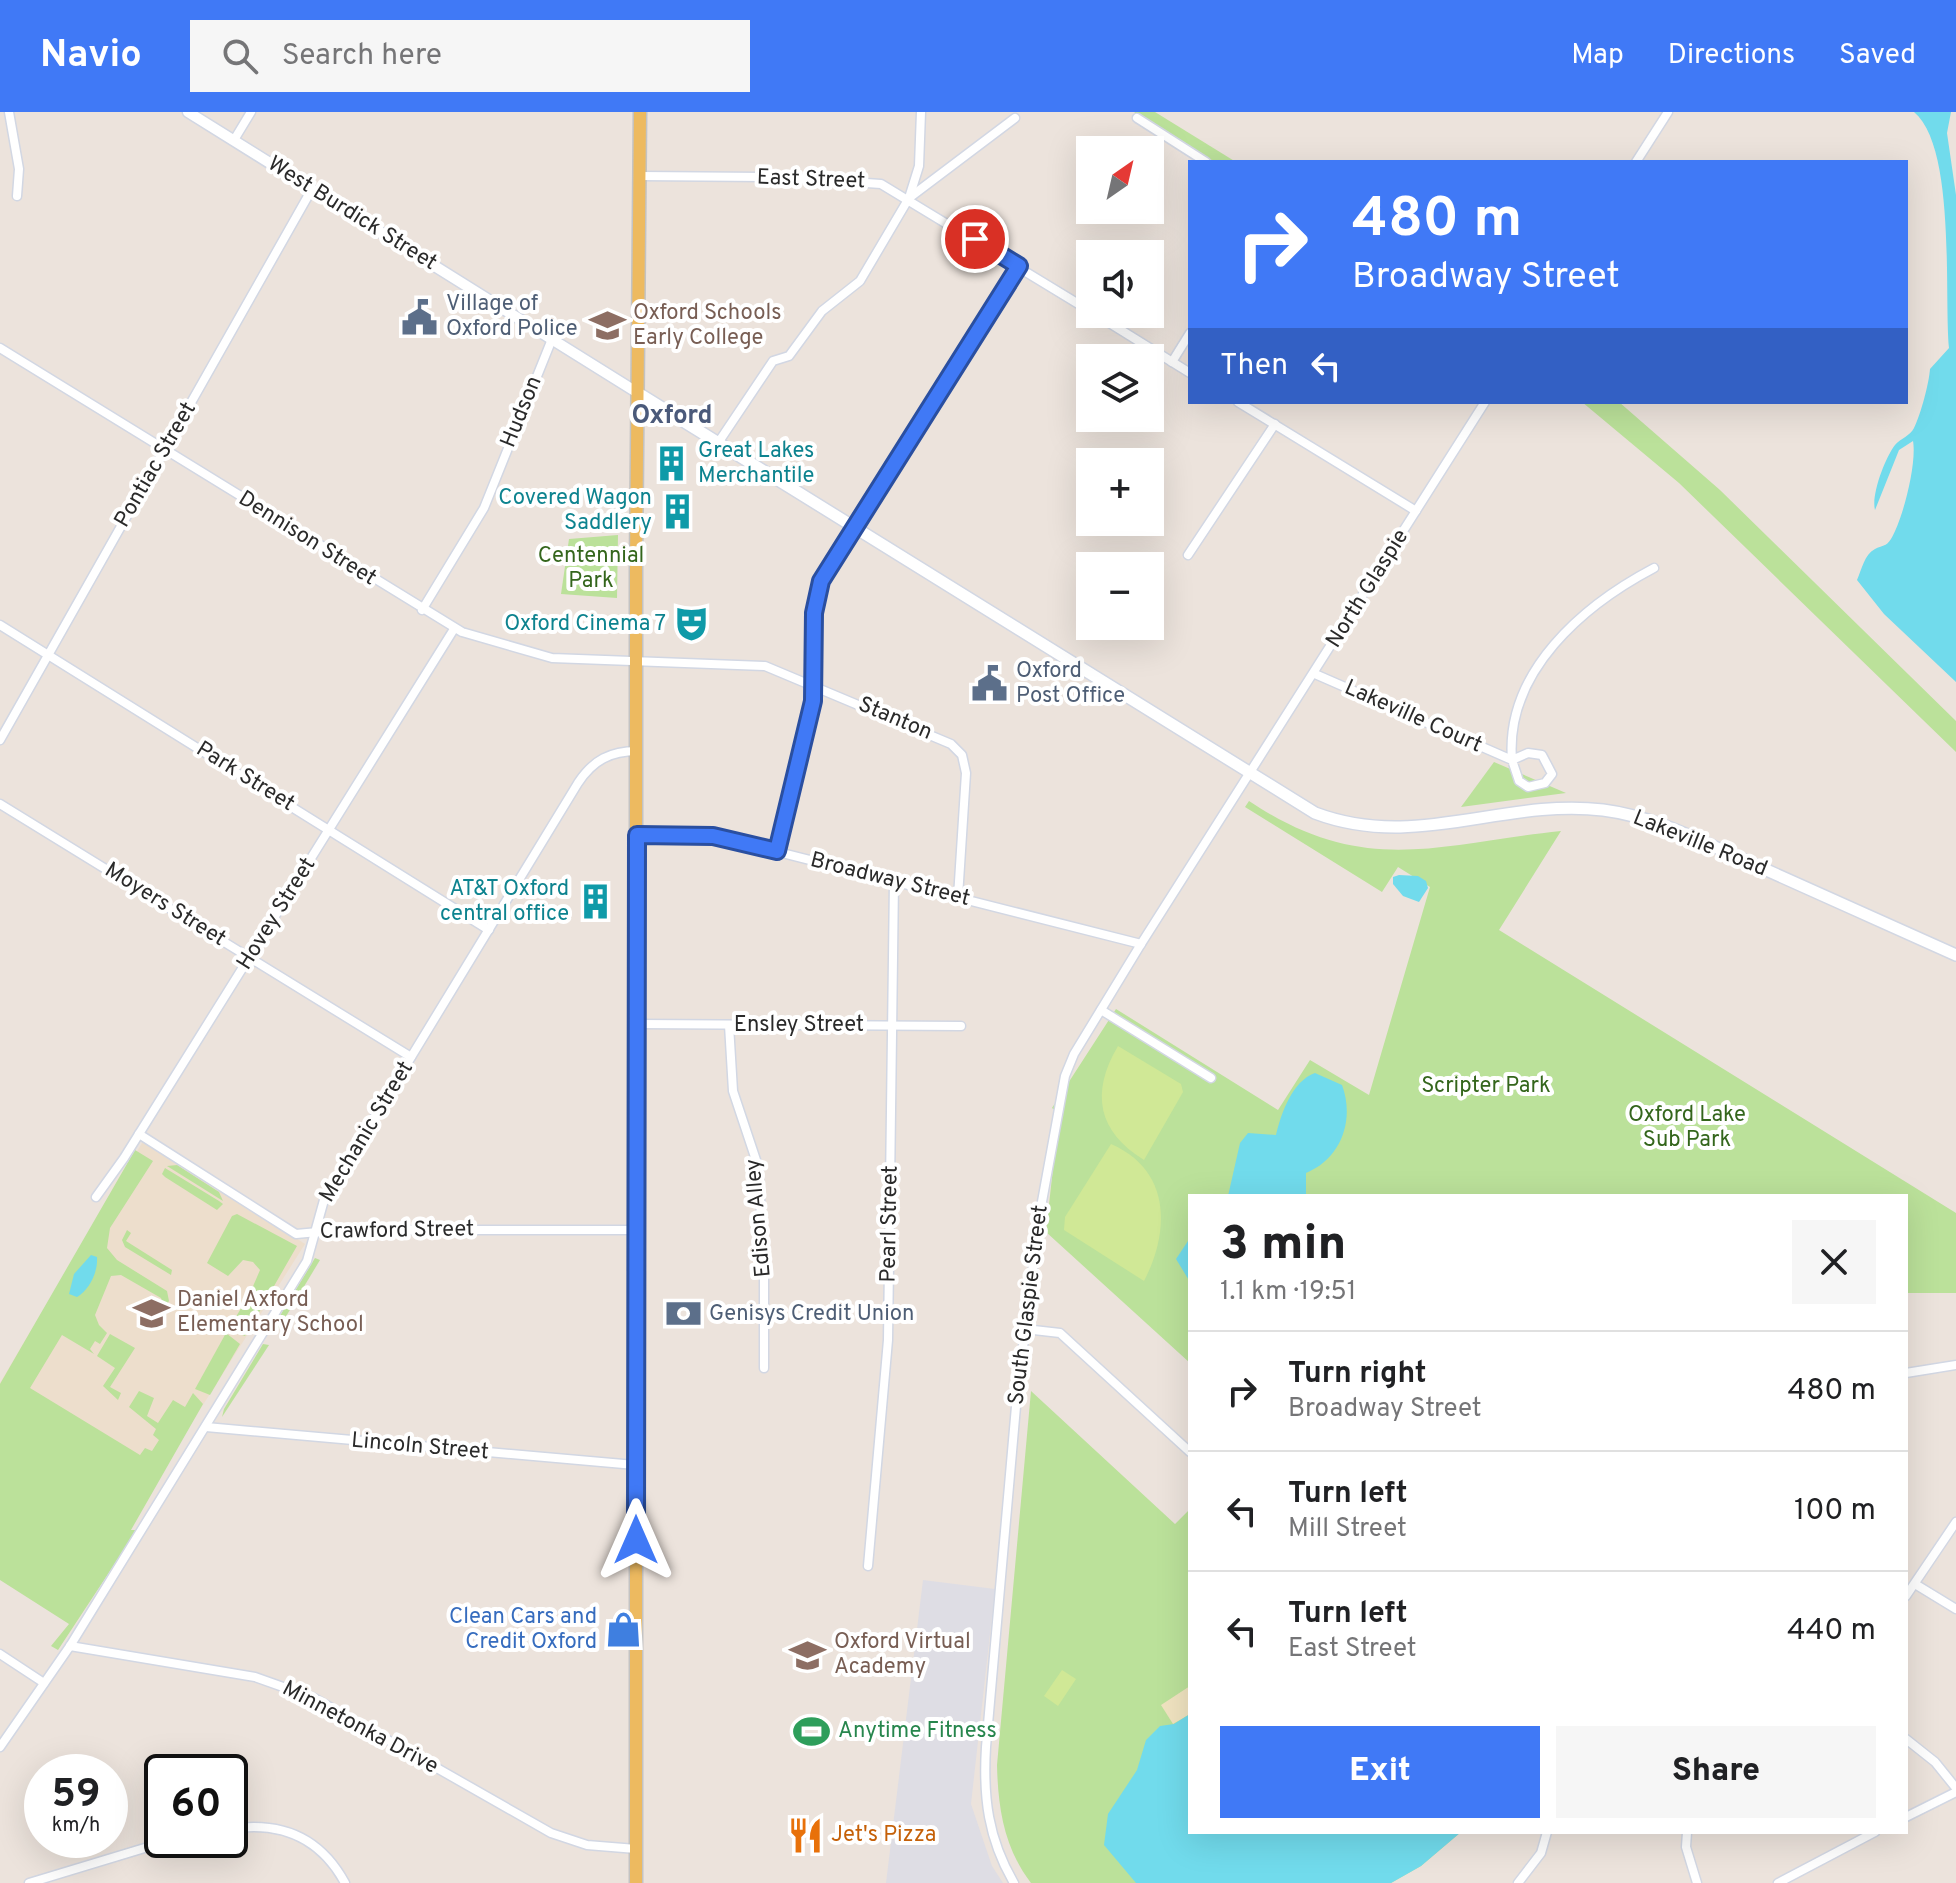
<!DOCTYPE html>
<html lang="en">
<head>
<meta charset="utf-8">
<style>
  body { margin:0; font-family:Overpass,sans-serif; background:#f6f6f6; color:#202124; height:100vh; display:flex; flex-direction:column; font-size:30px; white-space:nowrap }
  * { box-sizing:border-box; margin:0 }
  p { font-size:26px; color:#757577 }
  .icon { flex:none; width:44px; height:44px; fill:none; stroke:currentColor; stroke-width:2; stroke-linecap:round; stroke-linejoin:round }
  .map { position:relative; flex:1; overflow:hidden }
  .drawer { position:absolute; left:1188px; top:1082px; width:720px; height:640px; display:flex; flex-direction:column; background:#fff; border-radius:0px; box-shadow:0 8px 32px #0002 }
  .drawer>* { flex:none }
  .guide { position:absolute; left:1188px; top:48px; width:720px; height:244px; border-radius:0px; box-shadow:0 8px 32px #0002; background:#4079f6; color:#fff; overflow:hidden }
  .needle { width:52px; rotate:34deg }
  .buttons { position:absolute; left:1076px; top:24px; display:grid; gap:16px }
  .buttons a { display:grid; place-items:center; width:88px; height:88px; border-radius:0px; background:#fff; box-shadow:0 8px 32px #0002; font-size:40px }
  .speed { position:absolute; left:24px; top:1642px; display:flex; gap:16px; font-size:40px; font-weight:700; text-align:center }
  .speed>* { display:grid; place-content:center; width:104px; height:104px; border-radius:50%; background:#fff; box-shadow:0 8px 32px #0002; line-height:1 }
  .speed small { font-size:20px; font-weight:400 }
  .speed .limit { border:4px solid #111; border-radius:12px; background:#fff; color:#111 }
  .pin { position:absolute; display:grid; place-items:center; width:68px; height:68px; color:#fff; margin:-34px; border:4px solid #fff; border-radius:50%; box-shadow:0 2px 8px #0007 }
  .me { position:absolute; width:88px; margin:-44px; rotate:0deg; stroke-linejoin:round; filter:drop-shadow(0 0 6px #0008) }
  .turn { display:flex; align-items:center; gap:28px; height:168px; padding:0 32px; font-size:36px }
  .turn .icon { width:104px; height:104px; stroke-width:2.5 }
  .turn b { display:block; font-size:56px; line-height:68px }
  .then { display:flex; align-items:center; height:76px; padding:0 32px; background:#0003; gap:16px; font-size:30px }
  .round { display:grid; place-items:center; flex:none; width:84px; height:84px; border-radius:0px; background:#f6f6f6 }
  .head { display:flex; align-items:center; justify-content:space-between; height:136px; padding:0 32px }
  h1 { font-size:48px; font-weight:800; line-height:60px }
  .action { display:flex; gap:16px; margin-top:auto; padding:16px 32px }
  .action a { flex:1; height:92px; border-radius:0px; background:#4079f6; color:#fff; font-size:32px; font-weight:800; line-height:92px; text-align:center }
  .action a+a { background:#f6f6f6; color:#202124 }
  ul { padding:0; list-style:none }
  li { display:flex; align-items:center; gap:24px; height:120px; padding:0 32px; border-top:2px solid #e0e0e0 }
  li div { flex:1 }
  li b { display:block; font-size:30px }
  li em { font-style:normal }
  header { display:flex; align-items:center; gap:48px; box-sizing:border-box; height:112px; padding:0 40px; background:#4079f6; color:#fff }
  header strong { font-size:38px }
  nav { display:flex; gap:44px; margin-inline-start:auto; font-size:28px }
  .search { width:560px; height:72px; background:#f6f6f6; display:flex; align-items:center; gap:20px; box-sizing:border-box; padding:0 28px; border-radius:0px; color:#757577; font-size:30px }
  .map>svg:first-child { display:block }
  .industrial { fill:#dedde4 }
  .education { fill:#eddecc }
  .green { fill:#bbe19a }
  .sand { fill:#f0e3c0 }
  .pitch { fill:#d0e896 }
  .water { fill:#71dbec }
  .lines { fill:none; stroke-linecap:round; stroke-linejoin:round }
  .minor-casing { stroke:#d2d7e3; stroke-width:11 }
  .tertiary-casing { stroke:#d2d7e3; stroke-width:13 }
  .secondary-casing { stroke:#d2d7e3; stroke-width:14 }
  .primary-casing { stroke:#c3c3c3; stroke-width:15 }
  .minor { stroke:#fff; stroke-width:8 }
  .tertiary { stroke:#fff; stroke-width:10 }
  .secondary { stroke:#fff; stroke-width:11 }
  .primary { stroke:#edba60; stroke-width:12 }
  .route-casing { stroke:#2a4fa0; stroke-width:20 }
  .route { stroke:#4079f6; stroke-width:14 }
  .labels { text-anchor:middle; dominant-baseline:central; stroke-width:8; stroke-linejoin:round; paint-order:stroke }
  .street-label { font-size:22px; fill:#2a2a2a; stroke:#fff }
  .service-label { font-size:22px; fill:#4e5e75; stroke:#fff; text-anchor:start }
  .education-label { font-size:22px; fill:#785e54; stroke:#fff; text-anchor:start }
  .culture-label { font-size:22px; fill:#0d838f; stroke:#fff; text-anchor:end }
  .park-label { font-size:22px; fill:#34661c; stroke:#fff }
  .shop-label { font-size:22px; fill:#366cbe; stroke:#fff; text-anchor:end }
  .leisure-label { font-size:22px; fill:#27864d; stroke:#fff; text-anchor:start }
  .food-label { font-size:22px; fill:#c56008; stroke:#fff; text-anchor:start }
  .quarter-label { font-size:26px; font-weight:bold; fill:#4b5a7a; stroke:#fff }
</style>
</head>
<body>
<header>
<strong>Navio</strong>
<div class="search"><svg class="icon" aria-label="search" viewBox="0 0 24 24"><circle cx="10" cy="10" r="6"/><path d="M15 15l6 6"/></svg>Search here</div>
<nav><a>Map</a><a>Directions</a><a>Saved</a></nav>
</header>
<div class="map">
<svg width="1956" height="1771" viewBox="0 0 1956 1771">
  <rect width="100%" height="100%" fill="#ece3dc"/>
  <path class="industrial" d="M923 1468 995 1477 971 1692 992 1754 1003 1771H886Z"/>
  <path class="education" d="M145 1026 305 1132 137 1397 0 1468V1271Z"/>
  <g class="green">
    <path d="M1134 0H1155L1236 50H1215Z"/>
    <path d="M1582 290H1619L1720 378 1956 609V640L1679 371Z"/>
    <path d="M618 423 617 486 561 482 569 427Z"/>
    <path d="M1494 650 1566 681 1461 695Z"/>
    <path d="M1249 689C1364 766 1437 732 1561 719L1499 818 1956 1101V1181H1906V1084H1190V1251L1046 1120 1059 1001 1052 996 1116 897 1278 998 1310 948 1369 983 1430 775 1398 755 1382 780 1245 695Z"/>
    <path d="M135 1038 153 1049 110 1116 107 1136 117 1148 167 1179 169 1189 164 1197 161 1186 121 1163 111 1164 95 1203 99 1213 107 1221 100 1232 95 1229 90 1237 94 1242 62 1223 30 1276 140 1343 145 1336 152 1339 159 1328 153 1323 156 1317 129 1295 139 1279 154 1286 147 1304 158 1311 173 1288 185 1295 193 1281 203 1292 131 1418H137L58 1538 51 1534 69 1512 0 1468V1272Z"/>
    <path d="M177 1053 219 1080 223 1089 167 1054Z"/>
    <path d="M165 1056 219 1089 223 1092 217 1098 165 1065 162 1062Z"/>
    <path d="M237 1102 297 1134 266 1188 251 1179 260 1158 253 1150 243 1148 228 1164 207 1151 232 1104Z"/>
    <path d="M127 1118 131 1121 126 1129 172 1158 171 1163 125 1135 122 1128Z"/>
    <path d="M315 1146 320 1148 279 1216 275 1212Z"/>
    <path d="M249 1183 264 1192 245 1224 228 1218Z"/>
    <path d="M226 1221 240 1232 210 1283 195 1277Z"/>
    <path d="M110 1222 135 1236 110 1275 121 1281 118 1288 103 1274 115 1256 97 1244Z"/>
    <path d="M263 1232 269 1233 222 1305 224 1297Z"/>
    <path d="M1031 1279 1175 1412 1190 1397V1720H1461L1421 1754 1391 1771H1031C1004 1736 998 1696 997 1653Z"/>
  </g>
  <path class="sand" d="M1190 1574V1602L1173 1612 1161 1593Z"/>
  <g class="pitch">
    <path d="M1118 934 1181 972 1183 980 1144 1048C1098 1020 1090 981 1118 934Z"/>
    <path d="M1111 1032C1171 1058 1170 1119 1144 1169L1064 1118 1065 1105Z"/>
    <path d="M1062 1558 1076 1567 1058 1594 1044 1584Z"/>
  </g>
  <g class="water">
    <path d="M1914 0H1951L1947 21 1956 83V570L1884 502 1857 468C1862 457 1864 443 1875 437 1882 433 1886 435 1891 427 1903 407 1917 351 1913 329L1899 338 1875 398C1871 383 1885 346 1895 333 1901 326 1910 324 1914 316 1921 302 1929 271 1930 257L1949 236C1944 181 1956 35 1914 0Z"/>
    <path d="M1399 763 1418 764 1426 769 1428 776 1419 790 1403 784 1393 772V765Z"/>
    <path d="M1315 961 1342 973C1355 1008 1341 1047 1306 1061V1084H1228L1240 1031 1248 1021 1276 1023C1281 1002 1292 969 1315 961Z"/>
    <path d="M1190 1126V1170L1176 1147Z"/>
    <path d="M91 1143 97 1145C98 1160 90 1177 77 1185L69 1182 74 1162Z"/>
    <path d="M1190 1602V1720H1461L1421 1754 1391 1771H1136L1104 1733 1108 1702 1137 1658 1146 1628 1160 1614 1174 1612Z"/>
  </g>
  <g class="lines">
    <defs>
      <g id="minor">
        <path d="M9 0 19 57 17 84"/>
        <path d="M1137 6 1206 50"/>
        <path d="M234 28 251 0"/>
        <path d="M1636 50 1668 0"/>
        <path d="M640 64 780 65 881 72 1090 199"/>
        <path d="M909 86 1015 6"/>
        <path d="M1095 202 1190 261"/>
        <path d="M0 236 462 520 552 546 765 554 951 632 962 643 966 661 958 785"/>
        <path d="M1172 250 1190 221"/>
        <path d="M1238 290 1416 399"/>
        <path d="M718 331 773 249 789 244 822 199 860 169 909 86 919 54 921 0"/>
        <path d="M1188 443 1275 312"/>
        <path d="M422 498 484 396 552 227"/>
        <path d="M0 513 489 818"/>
        <path d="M1315 562 1512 648 1519 669 1528 675 1545 671 1552 662 1542 643 1528 641 1512 648C1505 559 1584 493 1654 456"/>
        <path d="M0 628 312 77"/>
        <path d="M0 692 411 945"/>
        <path d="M637 723 727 727 1141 832"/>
        <path d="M777 739 813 589 814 501 821 469 1019 154"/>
        <path d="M1101 898 1211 966"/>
        <path d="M637 912 961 914"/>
        <path d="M729 913 733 979 758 1054 764 1152V1256"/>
        <path d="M139 1022 296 1122 340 1118H636"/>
        <path d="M96 1085 124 1046 454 517"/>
        <path d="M1025 1217 1060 1221 1190 1340"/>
        <path d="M1906 1261 1956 1253"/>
        <path d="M206 1315 635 1353"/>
        <path d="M868 1454 888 1228 894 769"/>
        <path d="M1915 1472 1956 1497"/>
        <path d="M1906 1484 1956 1410"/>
        <path d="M70 1534 255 1565 314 1586 551 1721 587 1733 636 1737"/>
        <path d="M0 1542 44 1571"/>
        <path d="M1906 1627 1935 1650 1956 1676"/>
        <path d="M0 1635 70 1534 307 1149 324 1088 578 671C593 648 611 639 637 639"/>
        <path d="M1906 1705 1956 1680"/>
        <path d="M230 1717C281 1709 320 1725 345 1771"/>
        <path d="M1687 1720 1686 1735 1697 1771"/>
        <path d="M29 1771 171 1728"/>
        <path d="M1014 1771C988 1727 983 1685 986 1635L1017 1283 1039 1106 1065 964 1074 942 1141 832 1485 290"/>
        <path d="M1518 1771 1541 1741 1547 1720"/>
        <path d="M1778 1771 1875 1720"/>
      </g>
      <path id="tertiary" d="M188 0 638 281"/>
      <path id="secondary" d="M638 281 1315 701C1416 739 1503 686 1603 698 1659 705 1710 734 1762 756 1826 785 1891 814 1956 843"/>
      <path id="primary" d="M636 1771V452L640 0"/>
    </defs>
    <use href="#minor" class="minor-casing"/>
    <use href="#tertiary" class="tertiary-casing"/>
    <use href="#secondary" class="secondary-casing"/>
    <use href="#primary" class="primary-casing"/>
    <use href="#minor" class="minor"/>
    <use href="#tertiary" class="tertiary"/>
    <use href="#secondary" class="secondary"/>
    <use href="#primary" class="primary"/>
  </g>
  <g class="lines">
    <defs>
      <path id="route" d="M636 1428 637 723 713 724 777 739 813 589 814 501 821 469 1019 154 975 127"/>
    </defs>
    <use href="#route" class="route-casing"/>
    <use href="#route" class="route"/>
  </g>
  <defs>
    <symbol id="civic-bare" viewBox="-9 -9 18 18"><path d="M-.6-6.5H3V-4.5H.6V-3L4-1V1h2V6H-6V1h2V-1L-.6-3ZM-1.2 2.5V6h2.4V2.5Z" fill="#5c6f8a" stroke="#fff" stroke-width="2.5" paint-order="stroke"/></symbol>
    <symbol id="school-bare" viewBox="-9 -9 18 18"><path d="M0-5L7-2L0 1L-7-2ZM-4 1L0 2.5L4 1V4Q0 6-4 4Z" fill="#8d6e63" stroke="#fff" stroke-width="2.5" paint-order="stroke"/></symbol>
    <symbol id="building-bare" viewBox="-9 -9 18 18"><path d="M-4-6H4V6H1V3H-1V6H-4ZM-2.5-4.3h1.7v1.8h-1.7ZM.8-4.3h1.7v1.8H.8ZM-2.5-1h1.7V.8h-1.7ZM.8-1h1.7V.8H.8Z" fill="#0f9aa8" stroke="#fff" stroke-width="2.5" paint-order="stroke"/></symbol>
    <symbol id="theatre-bare" viewBox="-9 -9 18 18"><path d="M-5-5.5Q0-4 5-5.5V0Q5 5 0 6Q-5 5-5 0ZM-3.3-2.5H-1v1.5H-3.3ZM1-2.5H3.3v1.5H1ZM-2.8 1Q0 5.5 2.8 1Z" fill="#0f9aa8" stroke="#fff" stroke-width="2.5" paint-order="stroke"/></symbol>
    <symbol id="bank-bare" viewBox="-9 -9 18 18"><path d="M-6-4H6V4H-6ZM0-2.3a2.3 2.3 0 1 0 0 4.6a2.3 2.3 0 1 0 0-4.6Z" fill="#5c6f8a" stroke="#fff" stroke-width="2.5" paint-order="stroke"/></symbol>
    <symbol id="shop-bare" viewBox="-9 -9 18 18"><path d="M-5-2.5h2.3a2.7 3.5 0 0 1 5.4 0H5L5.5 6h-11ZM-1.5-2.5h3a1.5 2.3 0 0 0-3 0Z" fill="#3f7fe0" stroke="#fff" stroke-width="2.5" paint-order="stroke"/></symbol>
    <symbol id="stadium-bare" viewBox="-9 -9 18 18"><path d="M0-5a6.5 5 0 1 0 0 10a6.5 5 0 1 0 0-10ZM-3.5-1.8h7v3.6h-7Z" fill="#2e9e5b" stroke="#fff" stroke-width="2.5" paint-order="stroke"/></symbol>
    <symbol id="restaurant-bare" viewBox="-9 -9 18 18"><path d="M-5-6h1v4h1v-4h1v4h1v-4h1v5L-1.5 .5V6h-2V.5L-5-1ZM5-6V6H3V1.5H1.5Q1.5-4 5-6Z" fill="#e8710a" stroke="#fff" stroke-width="2.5" paint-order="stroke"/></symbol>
  </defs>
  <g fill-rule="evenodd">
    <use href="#civic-bare" x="394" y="180" width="51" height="51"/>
    <use href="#school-bare" x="582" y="188" width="51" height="51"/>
    <use href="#building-bare" x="646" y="326" width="51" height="51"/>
    <use href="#building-bare" x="652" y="374" width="51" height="51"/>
    <use href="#theatre-bare" x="666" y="486" width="51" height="51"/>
    <use href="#civic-bare" x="964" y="546" width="51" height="51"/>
    <use href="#building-bare" x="570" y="764" width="51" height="51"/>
    <use href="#school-bare" x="126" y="1176" width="51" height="51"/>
    <use href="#bank-bare" x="658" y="1176" width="51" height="51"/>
    <use href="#shop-bare" x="598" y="1492" width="51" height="51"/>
    <use href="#school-bare" x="782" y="1518" width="51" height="51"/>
    <use href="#stadium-bare" x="786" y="1594" width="51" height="51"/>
    <use href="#restaurant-bare" x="780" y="1698" width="51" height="51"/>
  </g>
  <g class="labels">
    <g class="street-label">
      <text transform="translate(811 68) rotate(2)">East Street</text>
      <text transform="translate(352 102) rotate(32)">West Burdick Street</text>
      <text transform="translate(522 300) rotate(-68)">Hudson</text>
      <text transform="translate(156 353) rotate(-60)">Pontiac Street</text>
      <text transform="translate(307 427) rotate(32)">Dennison Street</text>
      <text transform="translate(1368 477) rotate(-58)">North Glaspie</text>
      <text transform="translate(1413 605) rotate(24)">Lakeville Court</text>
      <text transform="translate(895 607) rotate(23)">Stanton</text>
      <text transform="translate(245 665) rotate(32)">Park Street</text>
      <text transform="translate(1700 732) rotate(22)">Lakeville Road</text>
      <text transform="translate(890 768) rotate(14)">Broadway Street</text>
      <text transform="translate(165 793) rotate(32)">Moyers Street</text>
      <text transform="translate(277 802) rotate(-58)">Hovey Street</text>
      <text x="799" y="913">Ensley Street</text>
      <text transform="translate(367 1020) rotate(-59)">Mechanic Street</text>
      <text transform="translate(759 1106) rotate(-95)">Edison Alley</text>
      <text transform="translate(890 1112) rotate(-89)">Pearl Street</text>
      <text transform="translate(397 1119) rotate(-1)">Crawford Street</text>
      <text transform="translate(1029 1193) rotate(-83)">South Glaspie Street</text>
      <text transform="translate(420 1335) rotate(5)">Lincoln Street</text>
      <text transform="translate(360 1616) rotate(28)">Minnetonka Drive</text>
    </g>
    <g class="service-label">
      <text x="446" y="192">Village of<tspan x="446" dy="25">Oxford Police</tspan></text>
      <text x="1016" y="559">Oxford<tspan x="1016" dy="25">Post Office</tspan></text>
      <text x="709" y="1202">Genisys Credit Union</text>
    </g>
    <g class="education-label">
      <text x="633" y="201">Oxford Schools<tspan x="633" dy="25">Early College</tspan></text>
      <text x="177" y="1188">Daniel Axford<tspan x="177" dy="25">Elementary School</tspan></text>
      <text x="834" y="1530">Oxford Virtual<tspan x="834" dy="25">Academy</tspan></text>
    </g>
    <g class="culture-label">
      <text x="698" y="339" text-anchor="start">Great Lakes<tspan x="698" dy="25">Merchantile</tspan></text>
      <text x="652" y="386">Covered Wagon<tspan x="652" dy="25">Saddlery</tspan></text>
      <text x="666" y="512">Oxford Cinema 7</text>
      <text x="569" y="777">AT&amp;T Oxford<tspan x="569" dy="25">central office</tspan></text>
    </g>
    <g class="park-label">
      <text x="591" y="444">Centennial<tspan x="591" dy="25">Park</tspan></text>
      <text x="1486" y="974">Scripter Park</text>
      <text x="1687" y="1003">Oxford Lake<tspan x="1687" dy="25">Sub Park</tspan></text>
    </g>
    <g class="shop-label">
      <text x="597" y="1505">Clean Cars and<tspan x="597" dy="25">Credit Oxford</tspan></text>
    </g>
    <g class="leisure-label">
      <text x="838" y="1619">Anytime Fitness</text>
    </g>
    <g class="food-label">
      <text x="831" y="1723">Jet's Pizza</text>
    </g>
    <g class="quarter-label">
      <text x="672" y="304">Oxford</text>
    </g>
  </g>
</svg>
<div class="buttons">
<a><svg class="needle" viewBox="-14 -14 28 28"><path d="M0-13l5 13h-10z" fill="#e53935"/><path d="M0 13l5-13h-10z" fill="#757577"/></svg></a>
<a><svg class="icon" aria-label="sound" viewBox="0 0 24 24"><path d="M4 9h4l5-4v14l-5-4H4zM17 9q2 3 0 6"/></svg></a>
<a><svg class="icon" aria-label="layers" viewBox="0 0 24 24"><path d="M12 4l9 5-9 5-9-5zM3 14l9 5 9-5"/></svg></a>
<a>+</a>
<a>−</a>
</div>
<div class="speed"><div>59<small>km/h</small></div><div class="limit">60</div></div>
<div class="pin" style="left:975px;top:127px;background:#d93025"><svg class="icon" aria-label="arrive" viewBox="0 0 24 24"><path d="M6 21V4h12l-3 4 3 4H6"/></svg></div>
<svg class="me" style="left:636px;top:1428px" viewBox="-20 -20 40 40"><path d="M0-17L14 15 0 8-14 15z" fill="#4079f6" stroke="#fff" stroke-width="4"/></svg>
<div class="guide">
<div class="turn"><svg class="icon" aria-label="right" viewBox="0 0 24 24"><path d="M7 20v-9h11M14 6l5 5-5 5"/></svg><div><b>480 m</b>Broadway Street</div></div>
<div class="then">Then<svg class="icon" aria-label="left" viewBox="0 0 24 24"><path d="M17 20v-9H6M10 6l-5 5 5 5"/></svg></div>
</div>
<section class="drawer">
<div class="head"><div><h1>3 min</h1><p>1.1 km · 19:51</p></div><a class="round"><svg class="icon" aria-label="close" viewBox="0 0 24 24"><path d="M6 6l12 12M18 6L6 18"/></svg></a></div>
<ul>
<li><svg class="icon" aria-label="right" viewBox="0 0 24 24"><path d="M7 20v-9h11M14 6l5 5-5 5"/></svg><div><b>Turn right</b><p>Broadway Street</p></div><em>480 m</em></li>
<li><svg class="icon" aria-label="left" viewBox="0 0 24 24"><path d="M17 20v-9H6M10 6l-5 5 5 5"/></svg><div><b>Turn left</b><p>Mill Street</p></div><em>100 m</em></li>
<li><svg class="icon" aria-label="left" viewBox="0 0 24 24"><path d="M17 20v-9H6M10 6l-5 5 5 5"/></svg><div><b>Turn left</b><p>East Street</p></div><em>440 m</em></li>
</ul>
<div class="action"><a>Exit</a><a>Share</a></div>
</section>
</div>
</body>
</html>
